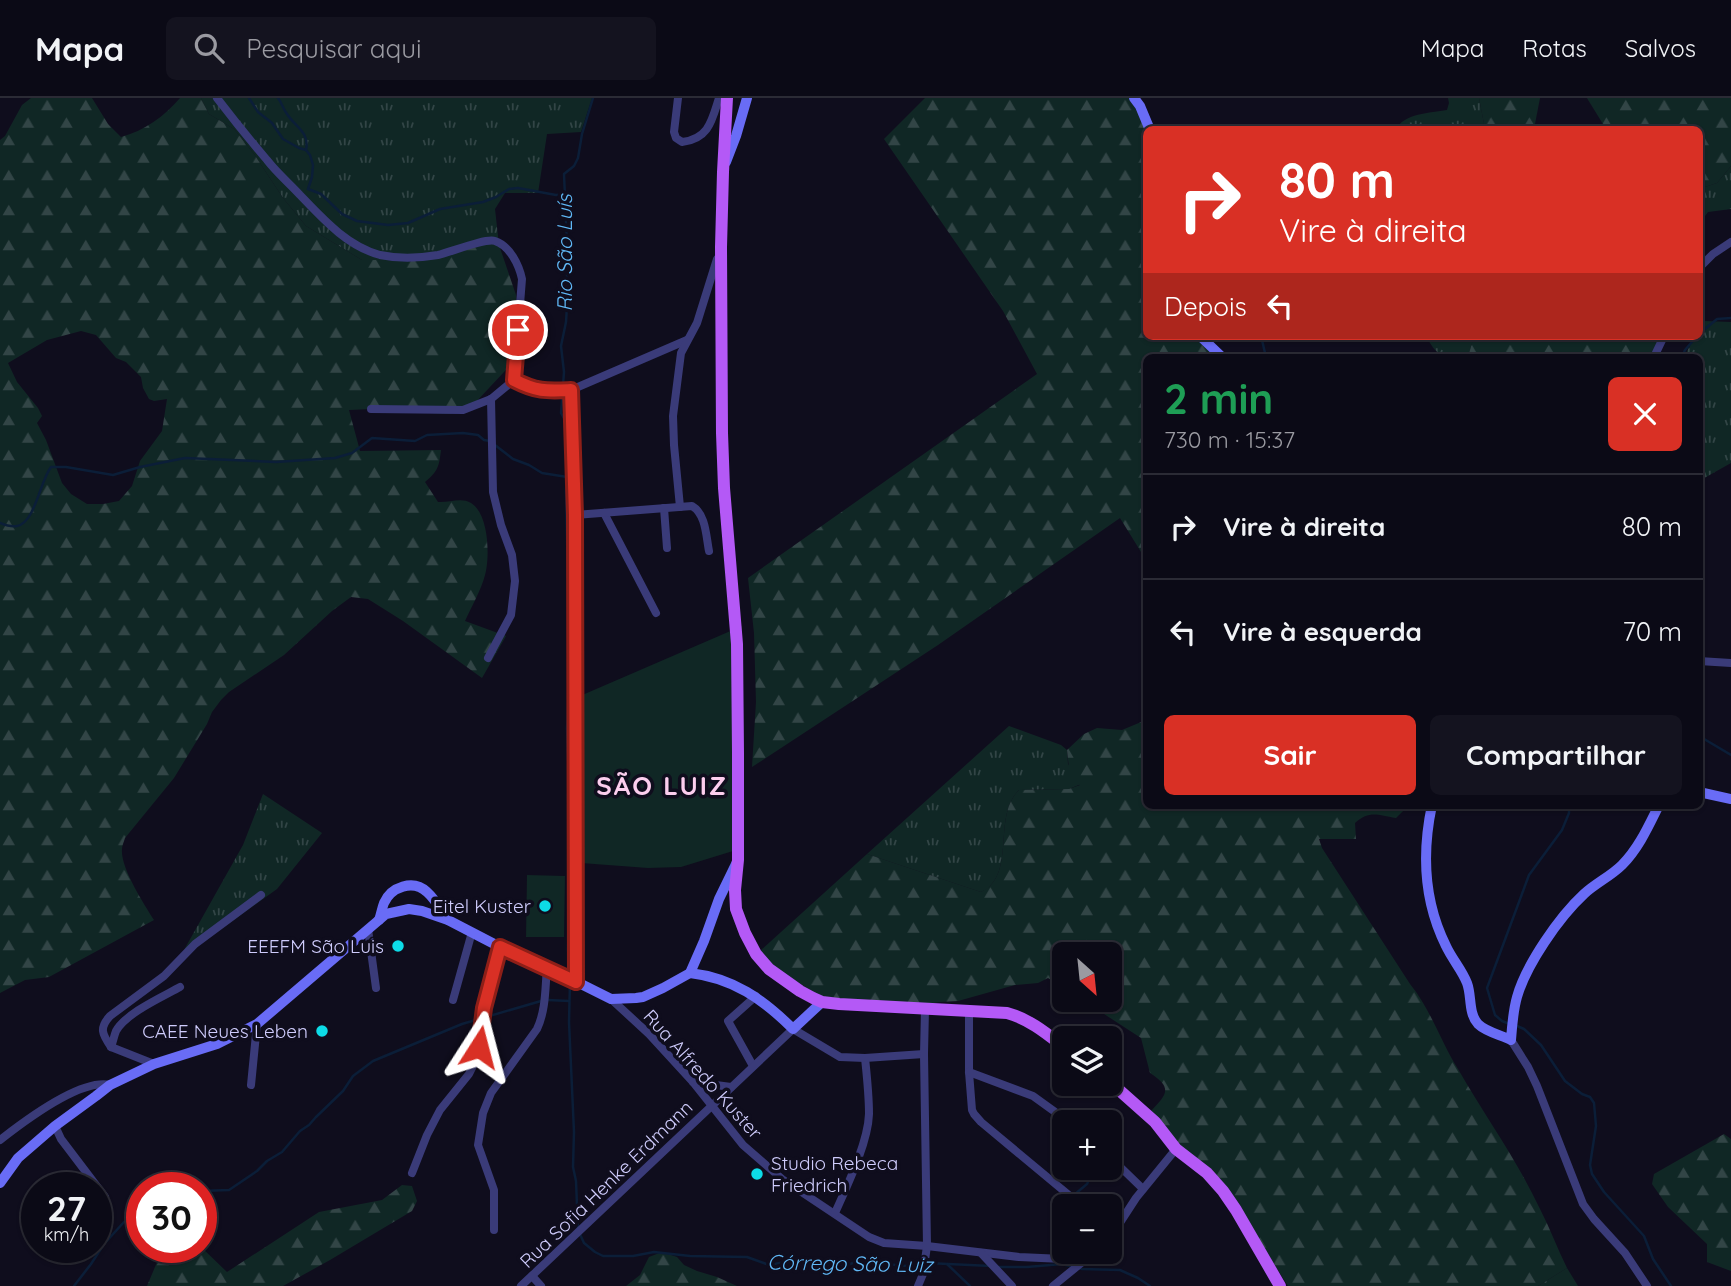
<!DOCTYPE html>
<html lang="pt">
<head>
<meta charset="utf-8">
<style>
  body { margin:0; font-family:Quicksand,sans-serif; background:#14131f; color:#f1f3f6; height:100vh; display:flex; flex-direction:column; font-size:26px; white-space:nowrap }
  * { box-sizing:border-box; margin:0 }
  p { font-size:23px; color:#9a9aa1 }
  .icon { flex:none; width:38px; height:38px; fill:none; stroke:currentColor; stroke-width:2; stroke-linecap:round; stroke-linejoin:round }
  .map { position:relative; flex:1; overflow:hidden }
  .details { position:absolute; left:1143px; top:256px; width:560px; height:455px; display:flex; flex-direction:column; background:#0b0a16; border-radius:10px; box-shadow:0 2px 5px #0004,0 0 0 2px #2b2b35 }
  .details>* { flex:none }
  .guide { position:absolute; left:1143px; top:28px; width:560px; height:214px; border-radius:10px; box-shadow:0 2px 5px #0004,0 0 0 2px #2b2b35; background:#d93025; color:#fff; overflow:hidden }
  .needle { width:46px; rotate:153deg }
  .tools { position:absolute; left:1052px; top:844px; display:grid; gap:14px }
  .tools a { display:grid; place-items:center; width:70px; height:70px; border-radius:10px; background:#0b0a16; box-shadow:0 2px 5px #0004,0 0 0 2px #2b2b35; font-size:35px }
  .speed { position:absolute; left:21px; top:1074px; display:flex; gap:14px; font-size:35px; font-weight:700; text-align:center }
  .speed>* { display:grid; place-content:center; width:91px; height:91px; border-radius:50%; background:#0b0a16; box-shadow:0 2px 5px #0004,0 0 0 2px #2b2b35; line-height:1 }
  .speed small { font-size:18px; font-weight:400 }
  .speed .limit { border:10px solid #d22; background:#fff; color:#111 }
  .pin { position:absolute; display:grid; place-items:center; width:60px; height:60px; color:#fff; margin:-30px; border:4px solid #fff; border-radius:50%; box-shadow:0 2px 7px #0007 }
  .me { position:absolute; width:77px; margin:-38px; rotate:9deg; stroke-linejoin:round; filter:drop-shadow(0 0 5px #0008) }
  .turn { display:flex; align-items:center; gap:24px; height:147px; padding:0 21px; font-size:32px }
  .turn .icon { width:91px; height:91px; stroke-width:2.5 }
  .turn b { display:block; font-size:49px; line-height:60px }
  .then { display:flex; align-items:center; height:66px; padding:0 21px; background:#0003; gap:14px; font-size:26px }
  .round { display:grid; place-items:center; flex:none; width:74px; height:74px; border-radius:10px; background:#14131f }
  .headline { display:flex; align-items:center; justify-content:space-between; height:119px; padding:0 21px }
  h1 { font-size:42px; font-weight:700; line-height:52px; color:#1e9e55 }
  .action { display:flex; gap:14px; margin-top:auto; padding:14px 21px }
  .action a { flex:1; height:80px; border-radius:10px; background:#d93025; color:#fff; font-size:28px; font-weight:700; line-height:80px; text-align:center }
  .action a+a { background:#14131f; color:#f1f3f6 }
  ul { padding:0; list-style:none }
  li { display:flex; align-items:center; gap:21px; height:105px; padding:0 21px; border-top:2px solid #2b2b35 }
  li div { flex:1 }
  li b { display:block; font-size:26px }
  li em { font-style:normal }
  header { display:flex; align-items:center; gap:42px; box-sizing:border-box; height:98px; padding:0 35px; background:#0b0a16; border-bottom:2px solid #2b2b35 }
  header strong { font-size:33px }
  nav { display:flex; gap:38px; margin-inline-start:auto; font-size:24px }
  .search { width:490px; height:63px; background:#14131f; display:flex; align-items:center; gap:18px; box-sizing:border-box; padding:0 24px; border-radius:10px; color:#9a9aa1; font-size:26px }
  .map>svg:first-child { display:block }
  .grass { fill:url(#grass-tufts) }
  .forest { fill:url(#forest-firs); fill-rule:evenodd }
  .park { fill:#102725 }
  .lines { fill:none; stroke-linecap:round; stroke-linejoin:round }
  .stream { stroke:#0b1e38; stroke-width:2.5 }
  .street { stroke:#3a3b79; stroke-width:8 }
  .secondary { stroke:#696cf6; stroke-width:10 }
  .primary { stroke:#b459f6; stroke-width:12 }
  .route-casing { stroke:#8d1f18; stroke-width:18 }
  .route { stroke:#d93025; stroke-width:12 }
  .poi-dot { fill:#0ddbe7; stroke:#0f0d1d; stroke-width:2.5 }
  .labels { text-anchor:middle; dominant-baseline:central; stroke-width:7; stroke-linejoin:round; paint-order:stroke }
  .poi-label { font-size:19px; fill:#cfccfc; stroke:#0f0d1d; text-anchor:end }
  .street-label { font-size:19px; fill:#cfccfc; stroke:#0f0d1d }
  .water-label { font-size:21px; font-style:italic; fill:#60b8f6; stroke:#0f0d1d }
  .district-label { font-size:26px; font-weight:bold; letter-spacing:2px; fill:#fcceee; stroke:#0f0d1d }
</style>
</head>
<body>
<header>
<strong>Mapa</strong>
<div class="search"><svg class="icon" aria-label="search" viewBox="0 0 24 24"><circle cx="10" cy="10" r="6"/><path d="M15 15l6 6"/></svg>Pesquisar aqui</div>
<nav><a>Mapa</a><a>Rotas</a><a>Salvos</a></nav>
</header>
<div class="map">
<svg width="1731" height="1188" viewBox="0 0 1731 1188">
  <defs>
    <pattern id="grass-tufts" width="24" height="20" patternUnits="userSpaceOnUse" patternTransform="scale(1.75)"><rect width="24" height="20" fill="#102725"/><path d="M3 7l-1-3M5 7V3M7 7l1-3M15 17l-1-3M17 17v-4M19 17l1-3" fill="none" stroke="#324546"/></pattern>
    <pattern id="forest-firs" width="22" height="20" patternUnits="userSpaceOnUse" patternTransform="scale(1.75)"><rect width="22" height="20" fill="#102725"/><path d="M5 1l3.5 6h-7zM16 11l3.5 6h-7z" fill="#324546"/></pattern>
  </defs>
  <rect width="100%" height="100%" fill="#0f0d1d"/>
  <g class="grass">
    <path d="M201 0H592L581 34 547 36 538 95H505L495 111 499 147 428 162 368 163 362 162 306 128 283 100 254 56 234 31 209 16Z"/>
    <path d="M1448 0H1479L1485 31 1396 32C1403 15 1431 15 1447 12L1449 5Z"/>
    <path d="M1731 68V111L1708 114 1699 126V91L1717 85Z"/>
    <path d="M1703 223 1731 224V365L1699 383V259H1684L1695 238H1699V231Z"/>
    <path d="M1426 238H1474L1468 259C1444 259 1439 262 1426 238Z"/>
    <path d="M1009 628 1061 647 1067 652 1068 666 1081 686 1069 691 1019 692C994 716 1013 765 990 788 988 791 984 792 981 794L867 756Z"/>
    <path d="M263 696 322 735 277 791 231 824 184 852 243 747Z"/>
    <path d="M1567 1170 1578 1188H1538Z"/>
  </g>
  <g class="forest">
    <path d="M31 0H92L108 26 121 39C144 33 165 18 180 0H201L209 16 234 31 254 56 283 100 306 128 362 162H428L478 142 499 147 516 197 520 236 516 261 475 305 450 316 413 314 392 310 349 312 360 353 441 352C439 369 438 373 425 384L438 404C449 405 461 399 471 405 489 416 490 459 485 477 481 492 472 508 465 523L506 538 482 580 403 523 368 501 351 499 332 513 284 557 229 594 221 602 212 614 207 626 174 680 125 740C124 744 122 747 122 751 120 769 144 806 154 822L49 879 25 882 0 895V42L5 38 22 7ZM81 233 96 237 116 260 126 264 141 279 143 290 149 301 154 303 167 301 162 333 140 363 132 388 119 403 103 406H87L71 396 62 385 46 342 37 325 42 318 38 310 17 284 8 265 47 242Z"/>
    <path d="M925 0H1136C1147 9 1150 19 1154 31L1146 32V238H1203L1221 259H1146V462L1120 420 938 547 752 669 756 604 754 535 748 480 1037 276 1003 213 884 41Z"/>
    <path d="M1479 0H1540L1534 31H1485Z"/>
    <path d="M1587 0H1731V68L1717 85 1699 91V32L1606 31Z"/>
    <path d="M1474 238H1663L1656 259H1468Z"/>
    <path d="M1146 622V707H1405L1406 710 1396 720C1378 717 1369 712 1355 725L1356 741H1319L1322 750 1410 886C1431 912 1441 944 1458 971 1485 1018 1517 1062 1540 1111 1550 1130 1557 1150 1567 1170L1538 1188H1288L1233 1101 1191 1064 1151 1013C1167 996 1173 990 1150 975L1141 940 1081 901H1110V856H1064V890L1048 880 1038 885 1015 887 958 903 940 904 909 909 830 904 772 868 760 853 867 756 981 794C984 792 988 790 990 788 1013 765 994 716 1019 692L1069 691 1080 687 1070 680 1067 652 1084 636 1097 630 1122 632Z"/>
    <path d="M1724 1036 1731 1041V1173L1707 1164V1146L1668 1109 1652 1086 1654 1076Z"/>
    <path d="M402 1087 412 1088 417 1103 412 1113 330 1162 283 1188H147L163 1150 201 1149 227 1174 319 1114 382 1102Z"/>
    <path d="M662 1154 677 1159 684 1167 697 1173 717 1179 737 1188H626L640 1177 649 1159Z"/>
  </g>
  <g class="park">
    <path d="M742 528V637L733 753 681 769 648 770 581 765 580 598Z"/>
    <path d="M527 777 565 778 564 839H526Z"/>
  </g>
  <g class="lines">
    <g class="stream">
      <path d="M249 0 258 14 272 25 283 41 299 50 306 52 310 57 313 67 312 79 308 91 321 96 342 116 357 123 388 127 408 125 440 111 483 104 496 99 509 91 518 90 556 97 565 96"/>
      <path d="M278 0C282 5 283 11 287 16 295 29 310 34 306 52"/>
      <path d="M1699 236 1717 221 1731 220"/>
      <path d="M1261 238 1266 259"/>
      <path d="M1682 259 1685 252 1697 238"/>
      <path d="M495 347 513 361 529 367 542 375 567 379"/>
      <path d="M0 425C5 427 12 429 17 428 35 425 40 383 51 369H66L113 377 140 369 185 360 276 364 335 360 352 355 372 340 415 343 427 337 463 335 478 337 484 342 490 343"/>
      <path d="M1699 638 1731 657"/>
      <path d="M570 877 568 852 570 772 568 697 569 687 567 630 570 574 566 393 568 356 565 330 566 324 561 315 564 274 561 248 566 224 567 208V145L564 76 574 68 578 60 582 36 593 0"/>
      <path d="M570 884 569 924 574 1034 573 1069 576 1083 578 1132 584 1145 595 1154 603 1158H633L654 1154 690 1158 747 1159 769 1167 785 1164 804 1165 815 1163 833 1168 850 1166 859 1163 905 1168 921 1166"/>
      <path d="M548 902 569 903"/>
      <path d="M1507 925 1502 923 1495 917 1487 890 1529 777 1562 732 1569 715V707"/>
      <path d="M1517 928 1524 931 1541 947 1565 983 1582 996 1590 999 1594 1005 1596 1028 1590 1067 1592 1076 1604 1094 1644 1138 1653 1161 1671 1188"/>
      <path d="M1107 1024 1109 1013"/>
      <path d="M183 1090H187"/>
      <path d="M201 1093 229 1092 257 1073 267 1063 282 1054 300 1033 309 1027 316 1019 343 993 353 978 373 963 462 926 541 903"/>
      <path d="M1074 1097 1087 1086 1095 1069"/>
      <path d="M1054 1160 1057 1121 1064 1109"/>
      <path d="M927 1165 991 1168"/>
      <path d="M947 1166 970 1188"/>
      <path d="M997 1169H1027L1062 1166 1082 1171 1120 1172 1138 1180 1150 1188"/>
      <path d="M74 1188 91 1166 104 1146 124 1124 142 1113"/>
    </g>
    <g class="street">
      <path d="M217 0C233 21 250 42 267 62 277 75 289 85 300 97 323 121 347 148 380 157 399 161 420 160 438 157 451 154 485 140 495 143 510 148 519 167 522 181L514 282 539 293 571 292 687 242"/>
      <path d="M678 0 674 34 676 40 682 44C709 41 712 22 719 0"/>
      <path d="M1699 170 1713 156 1731 144"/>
      <path d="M1654 259 1664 238"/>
      <path d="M571 292 575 417 576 884"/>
      <path d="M371 311 463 312 491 301 514 282"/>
      <path d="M680 409 674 347 673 318 681 255 697 225 717 161"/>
      <path d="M664 410 667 450"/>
      <path d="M604 415 656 515"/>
      <path d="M575 417 692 408C706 416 706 438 709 453"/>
      <path d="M488 560 511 517 515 483 512 457 501 427 493 394 491 301"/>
      <path d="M1699 563 1731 565"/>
      <path d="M368 831 376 890"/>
      <path d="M611 901 649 936 693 984 743 1047 782 1081 869 1139 884 1145 927 1148 1019 1159 1085 1162"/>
      <path d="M453 902 472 834"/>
      <path d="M969 913V974L972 1012 974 1016 981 1024 1082 1108"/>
      <path d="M1511 942 1528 969 1537 988 1583 1106 1594 1121 1625 1155 1647 1188"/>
      <path d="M111 949C102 936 99 930 110 918L164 878 195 846 261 797"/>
      <path d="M154 966 111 949C113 944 114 938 116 933 126 915 162 899 180 889"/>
      <path d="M753 968 728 923 756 898"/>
      <path d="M969 974 1033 998 1069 1024"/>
      <path d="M693 984 731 989"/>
      <path d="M251 987 257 926"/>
      <path d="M55 1028 61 1041 105 1099"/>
      <path d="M0 1042C23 1024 81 980 110 987"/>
      <path d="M1110 1059 1143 1091"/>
      <path d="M412 1075 427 1037 440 1012 469 976 473 968 479 949 484 910 500 849"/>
      <path d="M835 1115C847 1088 868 1045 869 1016 869 997 867 979 865 960"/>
      <path d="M494 1132V1092L478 1047 483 1015 491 995 537 931C546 912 545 891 547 870"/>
      <path d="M1110 1140 1136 1100 1176 1051"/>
      <path d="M981 1155 1012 1188"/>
      <path d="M532 1178 541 1188"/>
      <path d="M521 1188 793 931 840 959 865 960 924 956"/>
      <path d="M918 1188 923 1176 927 1148 924 956 925 911"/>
      <path d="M1053 1188 1096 1153"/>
    </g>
    <g class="secondary">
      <path d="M1134 0 1140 8 1150 32"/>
      <path d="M726 64 736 38 747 0"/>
      <path d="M1200 238 1222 259"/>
      <path d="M1699 694 1731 701"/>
      <path d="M1432 707C1422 754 1424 804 1446 848 1452 861 1462 872 1467 885 1472 898 1468 915 1478 926 1486 934 1501 937 1511 942 1512 928 1513 913 1517 899 1526 867 1559 819 1584 796 1596 785 1611 778 1622 767 1639 750 1649 727 1659 707"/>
      <path d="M379 822C381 817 382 810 384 805 391 789 413 781 427 794 435 801 441 812 448 822"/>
      <path d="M690 875C733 880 763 901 793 931L822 904"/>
      <path d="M0 1085 18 1060 55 1028 96 998 110 987 154 966 217 946 257 926 386 816 409 811 422 813 448 822 500 849 557 874 611 901 636 900 643 899 663 890 690 875 704 843 719 801 737 764"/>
    </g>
    <g class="primary">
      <path d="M727 0 723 74 721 149 722 335 724 390 737 546 738 655V762L735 792 736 811 745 835 756 856 769 871 800 893 813 900 822 904 839 906 1007 915C1029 921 1046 935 1064 949"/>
      <path d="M1110 984 1155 1024 1176 1051 1207 1075 1223 1093 1236 1112 1280 1188"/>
    </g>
  </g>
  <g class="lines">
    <defs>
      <path id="route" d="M479 949 484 910 500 849 576 884 575 417 571 292C547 293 537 294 514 282L518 232"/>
    </defs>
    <use href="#route" class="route-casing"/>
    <use href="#route" class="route"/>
  </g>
  <g class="poi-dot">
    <circle cx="545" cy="808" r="7"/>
    <circle cx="398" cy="848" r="7"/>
    <circle cx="322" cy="933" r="7"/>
    <circle cx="757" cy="1076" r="7"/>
  </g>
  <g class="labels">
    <g class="poi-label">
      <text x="531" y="808">Eitel Kuster</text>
      <text x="384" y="848">EEEFM São Luis</text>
      <text x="308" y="933">CAEE Neues Leben</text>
      <text x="771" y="1065" text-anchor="start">Studio Rebeca<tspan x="771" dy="22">Friedrich</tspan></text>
    </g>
    <g class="street-label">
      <text transform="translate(703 976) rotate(48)">Rua Alfredo Kuster</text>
      <text transform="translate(606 1086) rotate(-44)">Rua Sofia Henke Erdmann</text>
    </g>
    <g class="water-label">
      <text transform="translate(564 155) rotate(-90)">Rio São Luís</text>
      <text transform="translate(850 1165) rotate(1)">Córrego São Luiz</text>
    </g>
    <g class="district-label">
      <text x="662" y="687">SÃO LUIZ</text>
    </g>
  </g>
</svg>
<div class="tools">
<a><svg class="needle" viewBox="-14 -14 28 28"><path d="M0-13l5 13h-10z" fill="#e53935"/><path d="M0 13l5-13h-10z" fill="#9a9aa1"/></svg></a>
<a><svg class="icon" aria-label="layers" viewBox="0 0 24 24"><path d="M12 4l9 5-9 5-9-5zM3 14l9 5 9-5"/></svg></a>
<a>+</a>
<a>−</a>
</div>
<div class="speed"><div>27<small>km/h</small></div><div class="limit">30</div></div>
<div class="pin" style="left:518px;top:232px;background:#d93025"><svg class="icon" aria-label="arrive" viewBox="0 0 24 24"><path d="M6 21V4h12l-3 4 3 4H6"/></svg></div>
<svg class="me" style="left:479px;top:949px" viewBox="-20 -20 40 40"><path d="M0-17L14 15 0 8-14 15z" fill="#d93025" stroke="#fff" stroke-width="4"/></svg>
<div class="guide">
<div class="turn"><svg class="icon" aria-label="right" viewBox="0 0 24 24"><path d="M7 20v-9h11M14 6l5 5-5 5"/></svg><div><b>80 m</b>Vire à direita</div></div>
<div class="then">Depois<svg class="icon" aria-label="left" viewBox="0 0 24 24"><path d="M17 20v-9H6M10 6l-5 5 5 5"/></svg></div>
</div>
<section class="details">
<div class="headline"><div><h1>2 min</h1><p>730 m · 15:37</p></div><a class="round" style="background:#d93025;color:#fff"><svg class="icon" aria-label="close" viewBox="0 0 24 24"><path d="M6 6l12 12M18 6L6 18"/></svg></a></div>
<ul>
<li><svg class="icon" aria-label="right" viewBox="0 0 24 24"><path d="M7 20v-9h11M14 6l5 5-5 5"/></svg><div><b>Vire à direita</b></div><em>80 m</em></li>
<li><svg class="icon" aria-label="left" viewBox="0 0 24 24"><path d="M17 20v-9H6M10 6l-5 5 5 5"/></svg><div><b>Vire à esquerda</b></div><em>70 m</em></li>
</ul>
<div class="action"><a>Sair</a><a>Compartilhar</a></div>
</section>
</div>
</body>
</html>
